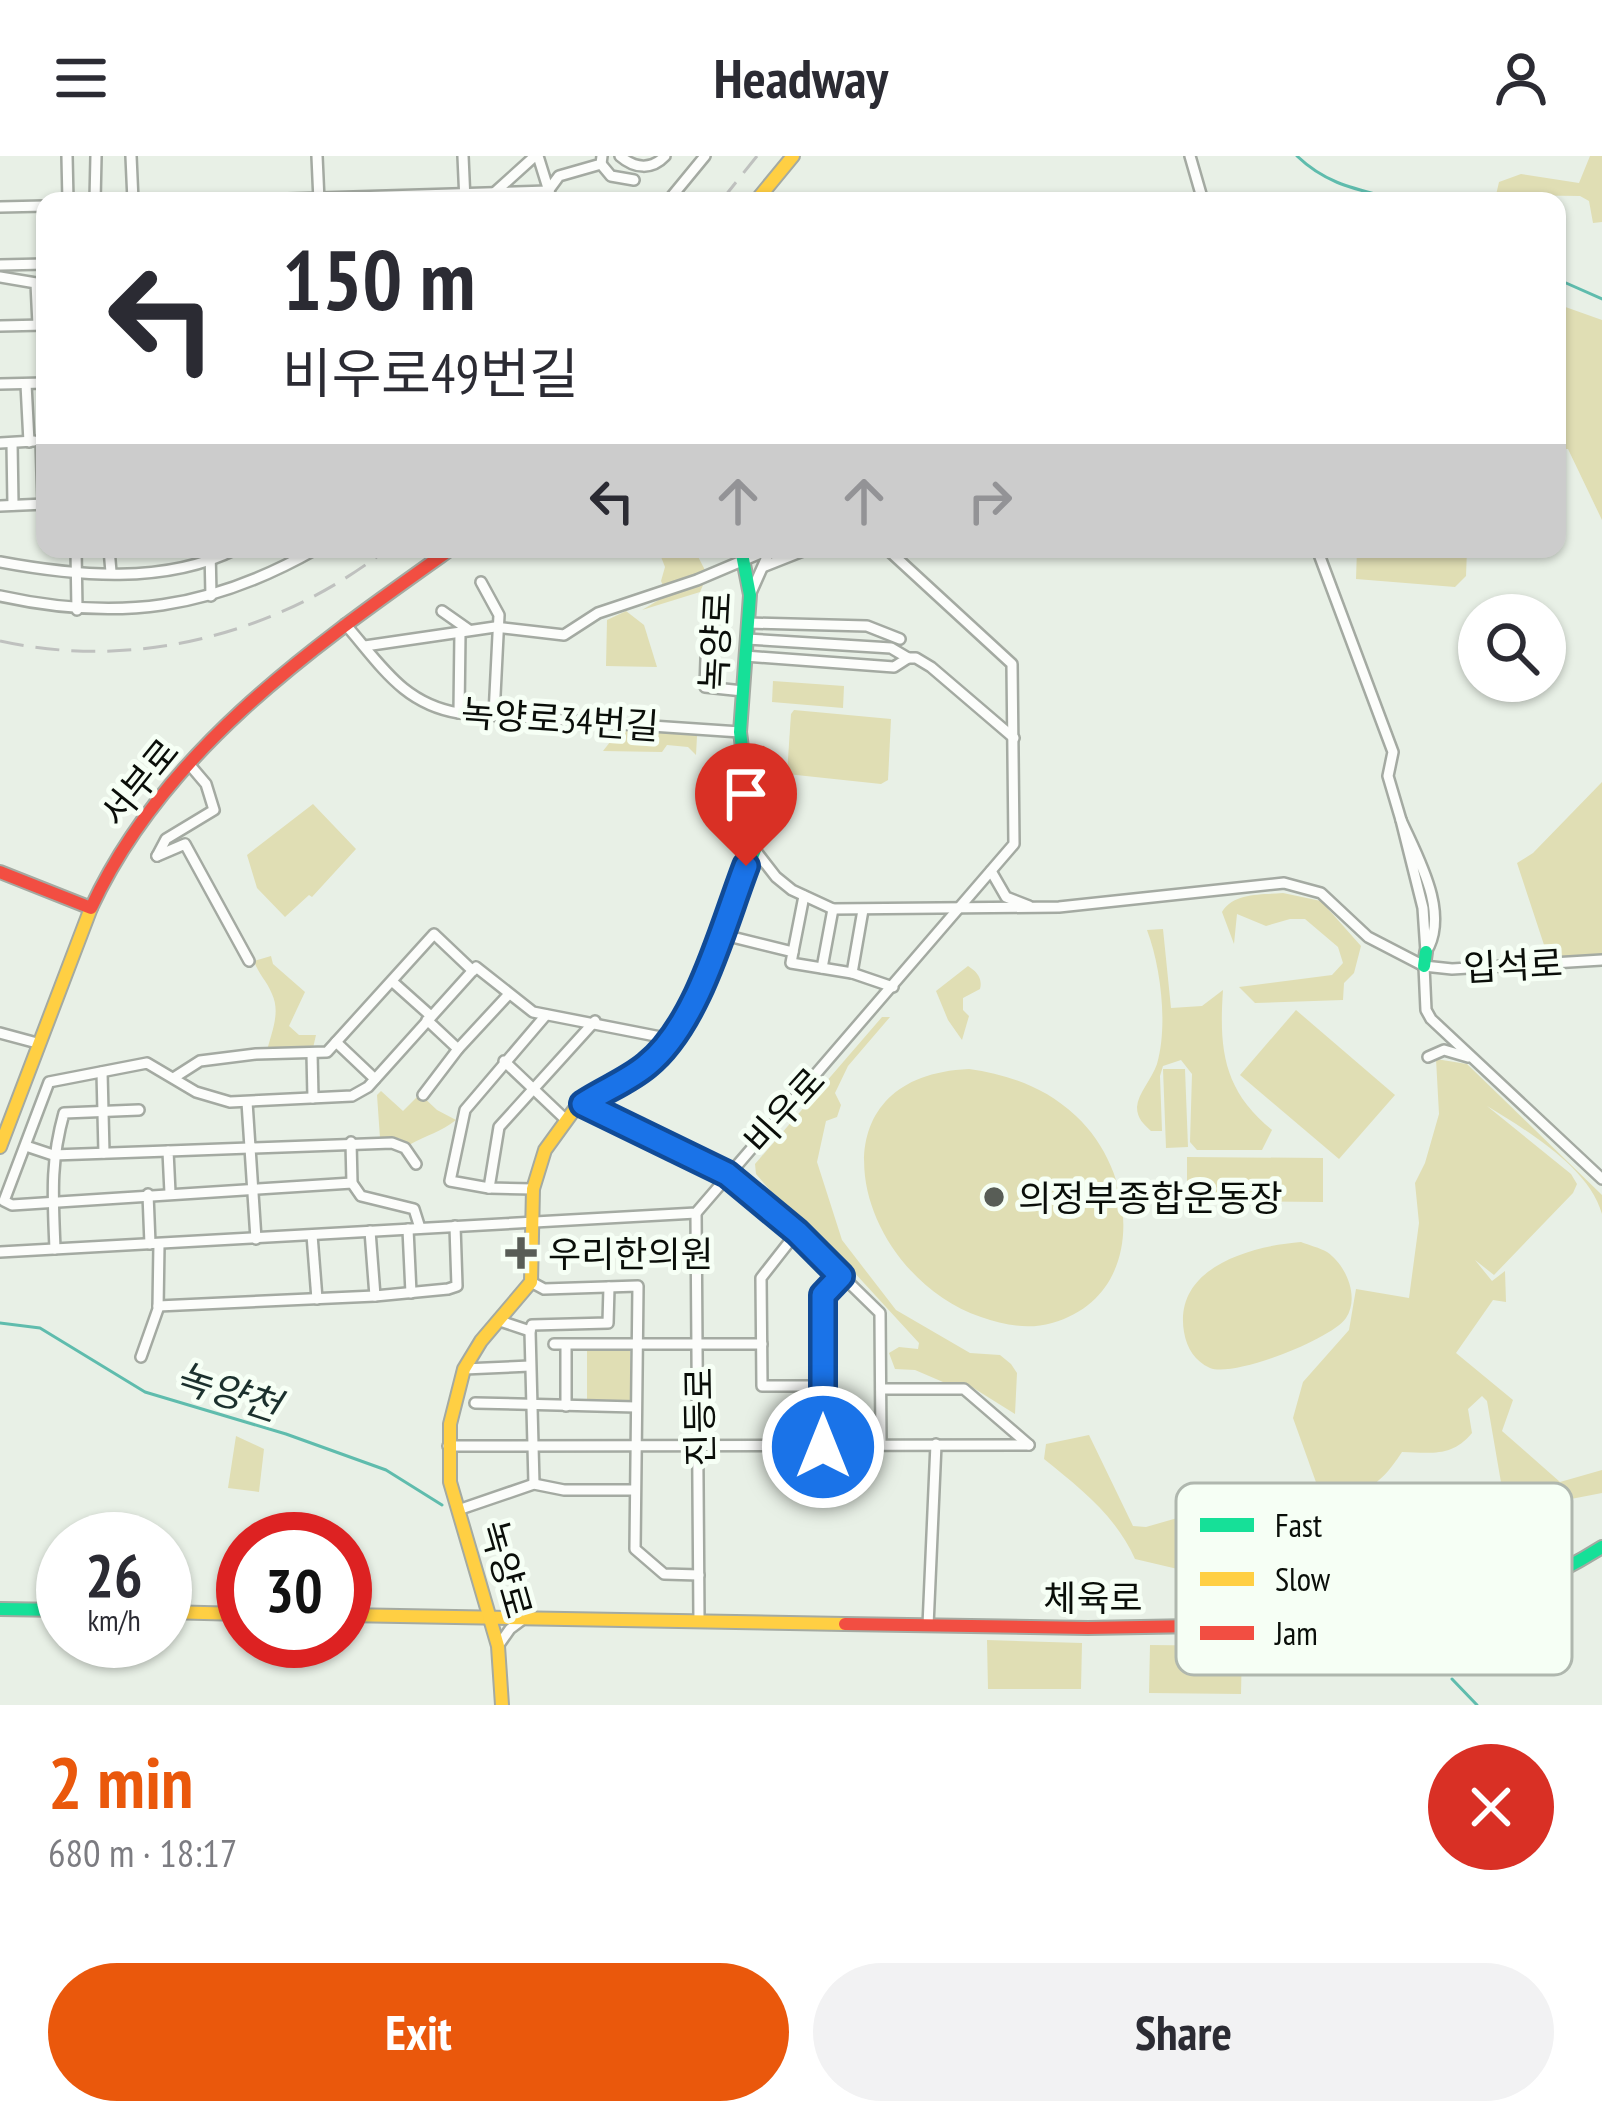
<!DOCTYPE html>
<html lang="en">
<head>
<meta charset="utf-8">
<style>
  body { margin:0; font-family:"PT Sans Narrow","Noto Sans KR",sans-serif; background:#f2f2f3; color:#2b2b33; height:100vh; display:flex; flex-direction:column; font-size:45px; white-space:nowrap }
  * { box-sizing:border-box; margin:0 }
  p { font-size:39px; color:#7c7c81 }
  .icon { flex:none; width:66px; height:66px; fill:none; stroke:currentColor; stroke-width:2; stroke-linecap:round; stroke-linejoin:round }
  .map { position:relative; height:1549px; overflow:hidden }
  .details { display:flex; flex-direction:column; background:#fff; flex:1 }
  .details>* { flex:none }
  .guide { position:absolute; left:36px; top:36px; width:1530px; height:366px; border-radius:24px; box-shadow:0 3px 9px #0004; background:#fff; color:#2b2b33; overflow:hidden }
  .fabs { position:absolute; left:1458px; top:438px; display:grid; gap:24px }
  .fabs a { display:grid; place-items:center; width:108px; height:108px; border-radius:50%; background:#fff; box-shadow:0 3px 9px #0004; font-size:60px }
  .speed { position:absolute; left:36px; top:1356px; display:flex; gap:24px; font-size:60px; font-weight:700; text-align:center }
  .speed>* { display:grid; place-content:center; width:156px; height:156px; border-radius:50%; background:#fff; box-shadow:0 3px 9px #0004; line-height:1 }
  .speed small { font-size:30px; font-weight:400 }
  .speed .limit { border:18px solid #d22; background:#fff; color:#111 }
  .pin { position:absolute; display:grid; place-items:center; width:102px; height:102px; color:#fff; margin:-123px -51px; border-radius:50% 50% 50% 0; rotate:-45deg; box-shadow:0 0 12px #0007 }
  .pin .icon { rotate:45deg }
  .me { position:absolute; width:132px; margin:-66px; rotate:0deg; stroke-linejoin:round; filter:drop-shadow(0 0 9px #0008) }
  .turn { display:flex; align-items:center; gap:42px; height:252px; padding:0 48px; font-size:54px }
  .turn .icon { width:156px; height:156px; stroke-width:2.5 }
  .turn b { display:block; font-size:84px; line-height:102px }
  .lanes { display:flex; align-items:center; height:114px; padding:0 48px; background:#0003; justify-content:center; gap:60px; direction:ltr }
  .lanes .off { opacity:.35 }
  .round { display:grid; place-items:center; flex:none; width:126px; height:126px; border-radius:63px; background:#f2f2f3 }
  .headline { display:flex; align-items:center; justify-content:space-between; height:204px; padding:0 48px }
  h1 { font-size:72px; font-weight:800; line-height:90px; color:#ea580c }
  .cta { display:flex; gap:24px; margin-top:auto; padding:24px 48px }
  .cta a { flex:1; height:138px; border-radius:72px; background:#ea580c; color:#fff; font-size:48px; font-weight:800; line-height:138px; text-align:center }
  .cta a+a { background:#f2f2f3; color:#2b2b33 }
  header { display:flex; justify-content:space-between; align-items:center; height:156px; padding:0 48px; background:#fff; font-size:54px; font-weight:800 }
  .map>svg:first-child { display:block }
  .green { fill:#e0deb4 }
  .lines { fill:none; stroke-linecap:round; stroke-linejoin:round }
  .stream { stroke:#5fbcad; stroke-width:3 }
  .street-casing { stroke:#a4aaa2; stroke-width:14 }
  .fast-casing { stroke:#a4aaa2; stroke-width:16 }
  .slow-casing { stroke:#a4aaa2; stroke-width:16 }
  .jam-casing { stroke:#a4aaa2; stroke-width:16 }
  .street { stroke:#fcfdfb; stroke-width:9 }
  .fast { stroke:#16e098; stroke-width:12 }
  .slow { stroke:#ffcf43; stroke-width:12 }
  .jam { stroke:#f24e42; stroke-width:12 }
  .rail { stroke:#bfc1bf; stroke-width:3; stroke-dasharray:24 12; stroke-linecap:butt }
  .route-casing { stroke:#114b97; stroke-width:30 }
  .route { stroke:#1a73e8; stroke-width:21 }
  .poi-dot { fill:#585d56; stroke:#f6fff5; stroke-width:4.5 }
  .labels { text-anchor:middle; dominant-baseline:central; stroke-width:10; stroke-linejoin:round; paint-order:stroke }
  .street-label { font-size:36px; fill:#0a0e09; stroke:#f6fff5 }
  .poi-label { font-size:36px; fill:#0a0e09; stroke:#f6fff5; text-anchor:start }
  .water-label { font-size:39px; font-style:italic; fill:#1b302d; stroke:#f6fff5 }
  .key { fill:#f6fff5; stroke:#afb7ae; stroke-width:3 }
  .key-label { font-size:33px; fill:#0a0e09 }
</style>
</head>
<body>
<header><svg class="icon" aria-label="menu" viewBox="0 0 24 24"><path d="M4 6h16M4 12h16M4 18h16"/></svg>Headway<svg class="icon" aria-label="person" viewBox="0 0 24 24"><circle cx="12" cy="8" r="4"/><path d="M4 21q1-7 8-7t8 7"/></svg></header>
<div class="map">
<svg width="1602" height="1549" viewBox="0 0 1602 1549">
  <rect width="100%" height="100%" fill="#e8f0e6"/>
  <g class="green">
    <path d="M1590 0H1602V66L1593 67 1589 45 1580 40 1496 39 1499 26 1521 18 1579 27Z"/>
    <path d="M1557 148 1602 164V364L1568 293H1557Z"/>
    <path d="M658 393H694L706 416 699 420 703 429 700 436 642 454 667 439 661 425 665 411Z"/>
    <path d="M1357 393H1467L1466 420 1455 431 1356 423Z"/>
    <path d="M626 455 644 469 657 511 606 510 607 464Z"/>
    <path d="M773 525 844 530 843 552 772 546Z"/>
    <path d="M794 554 891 563 888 624 881 628 787 618 791 558Z"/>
    <path d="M617 574 689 576 697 580 696 599 688 591 667 589 662 596 603 595 610 586 606 579Z"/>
    <path d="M1602 626V799L1548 801 1517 707 1533 697Z"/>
    <path d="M313 648 356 693 312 741 309 739 285 761 257 732 247 699Z"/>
    <path d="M1283 737 1321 745 1361 790 1354 817 1344 827 1343 844 1255 847 1239 831 1332 819 1343 807 1338 791 1305 763H1290L1266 770 1237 758 1234 788 1222 756C1234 736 1262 739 1283 737Z"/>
    <path d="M1163 773 1171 852 1202 850 1223 834C1219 893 1223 934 1272 974L1262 994H1197L1190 986 1192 918 1181 904 1163 910 1160 920 1162 975H1151C1144 968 1137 963 1137 951 1138 937 1152 923 1157 908 1168 870 1161 811 1147 774Z"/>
    <path d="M271 800 273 808 305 836 289 870 299 879H316L313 892 267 895C271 877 281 857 272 838 267 825 259 819 254 805Z"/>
    <path d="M968 810C976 815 983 822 980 833L963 842V854L969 860 962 884 948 864 936 835Z"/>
    <path d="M1296 854 1395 939 1339 1003 1240 919Z"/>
    <path d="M882 861H890L848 910 835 937 841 949 837 961 826 965 817 1006 842 1084 896 1154 970 1197 1000 1199 1011 1208 1017 1217 1015 1258 967 1228 943 1226 915 1214 895 1213 889 1197 899 1191 918 1193 919 1187 852 1114 805 1075 756 1018 755 1008Z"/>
    <path d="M1436 903 1467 908 1602 1039V1058C1589 1011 1526 974 1487 950L1571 1018 1577 1028 1573 1037 1494 1119 1475 1104 1492 1125 1505 1115 1506 1146 1493 1144 1456 1197 1513 1244 1502 1275 1560 1326 1602 1314V1337L1571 1343 1503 1338 1487 1245 1482 1240 1468 1253 1472 1277C1452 1301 1432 1297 1402 1296 1376 1336 1364 1333 1324 1350 1281 1370 1285 1379 1233 1378L1210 1399V1417L1220 1438 1199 1418 1135 1403C1116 1360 1080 1332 1044 1303L1046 1288 1089 1279 1133 1370 1146 1371 1226 1348 1251 1365 1322 1343 1293 1262 1303 1226 1349 1174 1356 1133 1409 1142 1419 1067 1415 1027 1425 1007 1439 958Z"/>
    <path d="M969 913C1010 919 1045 931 1076 960 1138 1017 1148 1140 1052 1167 1028 1174 1004 1169 981 1161 856 1119 802 920 969 913Z"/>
    <path d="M1163 913H1185L1188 991 1166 992Z"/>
    <path d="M381 935 403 955 420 938 437 954 456 964C441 976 427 979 409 989L399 982H380L377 939Z"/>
    <path d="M1187 1001 1323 1002V1046L1187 1045Z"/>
    <path d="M1301 1086C1309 1089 1320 1092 1327 1096 1346 1109 1360 1141 1346 1162 1332 1183 1233 1222 1210 1212 1195 1205 1187 1193 1184 1176 1173 1111 1251 1090 1301 1086Z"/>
    <path d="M587 1192 630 1193 631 1244H587Z"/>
    <path d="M236 1280 264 1293 259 1336 228 1332Z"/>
    <path d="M987 1484 1082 1487 1081 1533H988Z"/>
    <path d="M1150 1489 1242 1490 1241 1538 1149 1537Z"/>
  </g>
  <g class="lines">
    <g class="stream">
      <path d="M1297 0C1329 31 1363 34 1402 45"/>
      <path d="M1557 123 1602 143"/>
      <path d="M0 1167 40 1172 145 1236 286 1278 386 1314 442 1349"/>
      <path d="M1205 1423C1212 1411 1220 1392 1232 1383 1258 1364 1370 1404 1396 1419L1412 1454"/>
      <path d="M1452 1523 1477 1549"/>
    </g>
    <defs>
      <g id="street">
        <path d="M67 0 68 45"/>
        <path d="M131 0 133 45"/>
        <path d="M317 0 319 45"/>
        <path d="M463 0 465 45"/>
        <path d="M538 0 552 45"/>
        <path d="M620 0C635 13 652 14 665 0"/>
        <path d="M1190 0 1203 45"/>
        <path d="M601 8 611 20 634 24"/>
        <path d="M548 35 559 20 601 8 602 0"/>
        <path d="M95 45 96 0"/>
        <path d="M221 45 548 35"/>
        <path d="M512 45 494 37 535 0"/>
        <path d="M668 45 705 0"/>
        <path d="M0 51 45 50"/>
        <path d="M0 109 45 108"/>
        <path d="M0 121 36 127 38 169"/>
        <path d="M0 170 45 169"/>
        <path d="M0 228 45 227"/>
        <path d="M26 228 29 286"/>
        <path d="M41 285 43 348"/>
        <path d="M0 287 34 285"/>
        <path d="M12 287 13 349"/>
        <path d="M0 350 45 348"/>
        <path d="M76 393 77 454"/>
        <path d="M109 393 111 416"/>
        <path d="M210 393 211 440"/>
        <path d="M1317 393 1393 596 1388 620 1401 664"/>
        <path d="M0 406C75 420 165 429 236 393"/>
        <path d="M765 410 808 393"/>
        <path d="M481 426 499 459 494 559"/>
        <path d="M750 439 770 394"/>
        <path d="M0 440C118 466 211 453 316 393"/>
        <path d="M708 449 705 531 743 535"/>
        <path d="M442 455 469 474"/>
        <path d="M748 467 867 470 900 483"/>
        <path d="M345 468C381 509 403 548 459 557L740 576"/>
        <path d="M365 490 495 471 564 479 598 457 697 424 770 393"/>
        <path d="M745 500 894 511 908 502 891 492 747 483"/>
        <path d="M908 502H916L931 511 1014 582"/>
        <path d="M459 557 460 476"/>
        <path d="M1401 664C1418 702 1450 757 1426 796L1423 752Z"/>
        <path d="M755 694 776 721 792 734 833 753 1059 751 1284 727 1321 737 1368 781 1424 810 1452 813 1602 804"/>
        <path d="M157 700 185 688 249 805"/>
        <path d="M157 700 166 683 214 654 206 628 189 608"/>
        <path d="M991 715 1006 741 1029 750"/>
        <path d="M720 778 793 796 791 807 852 817 893 831"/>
        <path d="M793 796 804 740"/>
        <path d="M1424 810 1426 854 1431 863 1602 1023"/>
        <path d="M822 812 833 753"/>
        <path d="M852 817 863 754"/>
        <path d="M394 827 431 860"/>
        <path d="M427 864 458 893"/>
        <path d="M0 877 37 887"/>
        <path d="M336 886 375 923"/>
        <path d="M312 897 313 942"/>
        <path d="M1428 901 1444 894 1468 901"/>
        <path d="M504 905 565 963"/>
        <path d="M102 916 104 997"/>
        <path d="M175 921 200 905 256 898 327 896 434 778 473 815"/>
        <path d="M423 939 458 893 509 838"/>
        <path d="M247 946 256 1083"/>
        <path d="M583 948 727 1018 797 1076 880 1157 881 1289"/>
        <path d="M351 986 352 1027 361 1040 414 1053 420 1072"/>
        <path d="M26 990 53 999 168 995"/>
        <path d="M352 1027 12 1049 4 1045 49 926 147 907 196 936 230 946 352 940 368 931 476 811 533 856 671 883"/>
        <path d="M489 1032 499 971 595 865"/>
        <path d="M533 1033 489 1032 450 1025 465 954 546 859"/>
        <path d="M170 1037 168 995 392 987 405 992 416 1008"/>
        <path d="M148 1038 150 1088"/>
        <path d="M696 1057 699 1464"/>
        <path d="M408 1073 411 1137"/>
        <path d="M370 1075 375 1140"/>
        <path d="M797 1076 761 1122 762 1230H824"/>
        <path d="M312 1079 317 1143"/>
        <path d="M55 1093C53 1041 50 1007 64 957L139 954"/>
        <path d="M0 1096 696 1057 1014 688 1012 508 887 393"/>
        <path d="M531 1126 544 1133 638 1130 635 1393 664 1418 699 1419"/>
        <path d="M158 1150 375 1140 448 1133 457 1130 455 1070"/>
        <path d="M500 1165 530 1175 532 1169 608 1167 609 1131"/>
        <path d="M530 1175 534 1328"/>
        <path d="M554 1188H762"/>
        <path d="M566 1190V1250"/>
        <path d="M141 1201 158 1153 159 1088"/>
        <path d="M464 1213 530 1210"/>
        <path d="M881 1233H964L1029 1289"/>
        <path d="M475 1247 636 1251"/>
        <path d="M448 1290 1029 1289"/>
        <path d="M823 1290V1139L841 1120"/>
        <path d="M458 1354 534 1328 564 1334H635"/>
        <path d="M928 1470 936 1288"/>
        <path d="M498 1490 510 1473 522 1464"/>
      </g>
      <g id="fast">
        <path d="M713 793 755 694 740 576 750 439 741 393"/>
        <path d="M1424 810 1426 796"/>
        <path d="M0 1453 63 1454"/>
        <path d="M1306 1468C1421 1466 1504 1453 1602 1391"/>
      </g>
      <g id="slow">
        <path d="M756 45 793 0"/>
        <path d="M0 991 91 752"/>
        <path d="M165 1456 243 1458"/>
        <path d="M345 1459 845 1468"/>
        <path d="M502 1549 498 1490 450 1326V1268L464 1213 481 1185 531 1126 533 1033 545 994 574 954 634 919 665 891 692 846 713 793"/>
      </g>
      <g id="jam">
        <path d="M0 716 91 752C164 594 313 491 451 393"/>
        <path d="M845 1468 1088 1472 1306 1468"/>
      </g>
    </defs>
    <use href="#street" class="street-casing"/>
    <use href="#fast" class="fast-casing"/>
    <use href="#slow" class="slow-casing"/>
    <use href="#jam" class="jam-casing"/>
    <use href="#street" class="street"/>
    <use href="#fast" class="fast"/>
    <use href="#slow" class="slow"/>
    <use href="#jam" class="jam"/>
    <g class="rail">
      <path d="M721 45 757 0"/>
      <path d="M0 485C136 515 278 478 387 393"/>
    </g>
  </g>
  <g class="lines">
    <defs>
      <path id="route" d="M746 710C723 770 698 868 647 909 628 925 604 934 583 948L727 1018 797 1076 841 1120 823 1139V1291"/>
    </defs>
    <use href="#route" class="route-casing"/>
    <use href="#route" class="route"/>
  </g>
  <g class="poi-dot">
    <circle cx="994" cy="1041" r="12"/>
    <path d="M515 1079h12v12h12v12h-12v12h-12v-12h-12v-12h12z"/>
  </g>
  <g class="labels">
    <g class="street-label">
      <text transform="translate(715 485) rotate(-87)">녹양로</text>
      <text transform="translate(560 563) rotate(4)">녹양로34번길</text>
      <text transform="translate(139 626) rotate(-51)">서부로</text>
      <text transform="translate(1513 809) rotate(-3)">입석로</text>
      <text transform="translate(784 954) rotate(-48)">비우로</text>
      <text transform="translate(699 1261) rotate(-91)">진등로</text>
      <text transform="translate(507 1413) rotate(74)">녹양로</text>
      <text x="1093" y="1441">체육로</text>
    </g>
    <g class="poi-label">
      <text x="1018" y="1041">의정부종합운동장</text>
      <text x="548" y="1097">우리한의원</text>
    </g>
    <g class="water-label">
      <text transform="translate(228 1235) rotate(18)">녹양천</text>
    </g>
  </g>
  <rect x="1176" y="1327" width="396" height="192" rx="18" class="key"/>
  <rect x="1200" y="1362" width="54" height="14" fill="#16e098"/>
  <rect x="1200" y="1416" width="54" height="14" fill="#ffcf43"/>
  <rect x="1200" y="1470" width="54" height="14" fill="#f24e42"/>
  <g class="key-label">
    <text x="1275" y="1381">Fast</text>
    <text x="1275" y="1435">Slow</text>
    <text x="1275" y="1489">Jam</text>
  </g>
</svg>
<div class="fabs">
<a><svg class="icon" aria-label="search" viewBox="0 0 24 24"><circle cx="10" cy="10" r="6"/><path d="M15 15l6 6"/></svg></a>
</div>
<div class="speed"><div>26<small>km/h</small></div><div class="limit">30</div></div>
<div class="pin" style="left:746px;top:710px;background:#d93025"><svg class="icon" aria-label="arrive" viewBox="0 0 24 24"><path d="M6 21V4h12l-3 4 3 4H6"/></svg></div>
<svg class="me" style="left:823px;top:1291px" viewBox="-20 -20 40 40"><circle r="17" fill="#1a73e8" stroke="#fff" stroke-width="3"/><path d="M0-11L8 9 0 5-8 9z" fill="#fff"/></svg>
<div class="guide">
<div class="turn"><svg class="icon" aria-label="left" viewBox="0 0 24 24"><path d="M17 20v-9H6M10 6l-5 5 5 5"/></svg><div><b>150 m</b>비우로49번길</div></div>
<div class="lanes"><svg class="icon" aria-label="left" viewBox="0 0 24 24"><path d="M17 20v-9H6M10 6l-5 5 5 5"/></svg><svg class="icon off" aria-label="ahead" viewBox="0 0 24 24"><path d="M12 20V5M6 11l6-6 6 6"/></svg><svg class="icon off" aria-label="ahead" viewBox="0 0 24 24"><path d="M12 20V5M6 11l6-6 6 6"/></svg><svg class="icon off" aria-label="right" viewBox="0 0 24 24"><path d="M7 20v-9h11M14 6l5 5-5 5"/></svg></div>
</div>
</div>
<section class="details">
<div class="headline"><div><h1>2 min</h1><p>680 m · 18:17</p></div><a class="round" style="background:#d93025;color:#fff"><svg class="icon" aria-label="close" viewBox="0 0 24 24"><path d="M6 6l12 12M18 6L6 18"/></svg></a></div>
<div class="cta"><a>Exit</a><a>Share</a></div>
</section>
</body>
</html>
